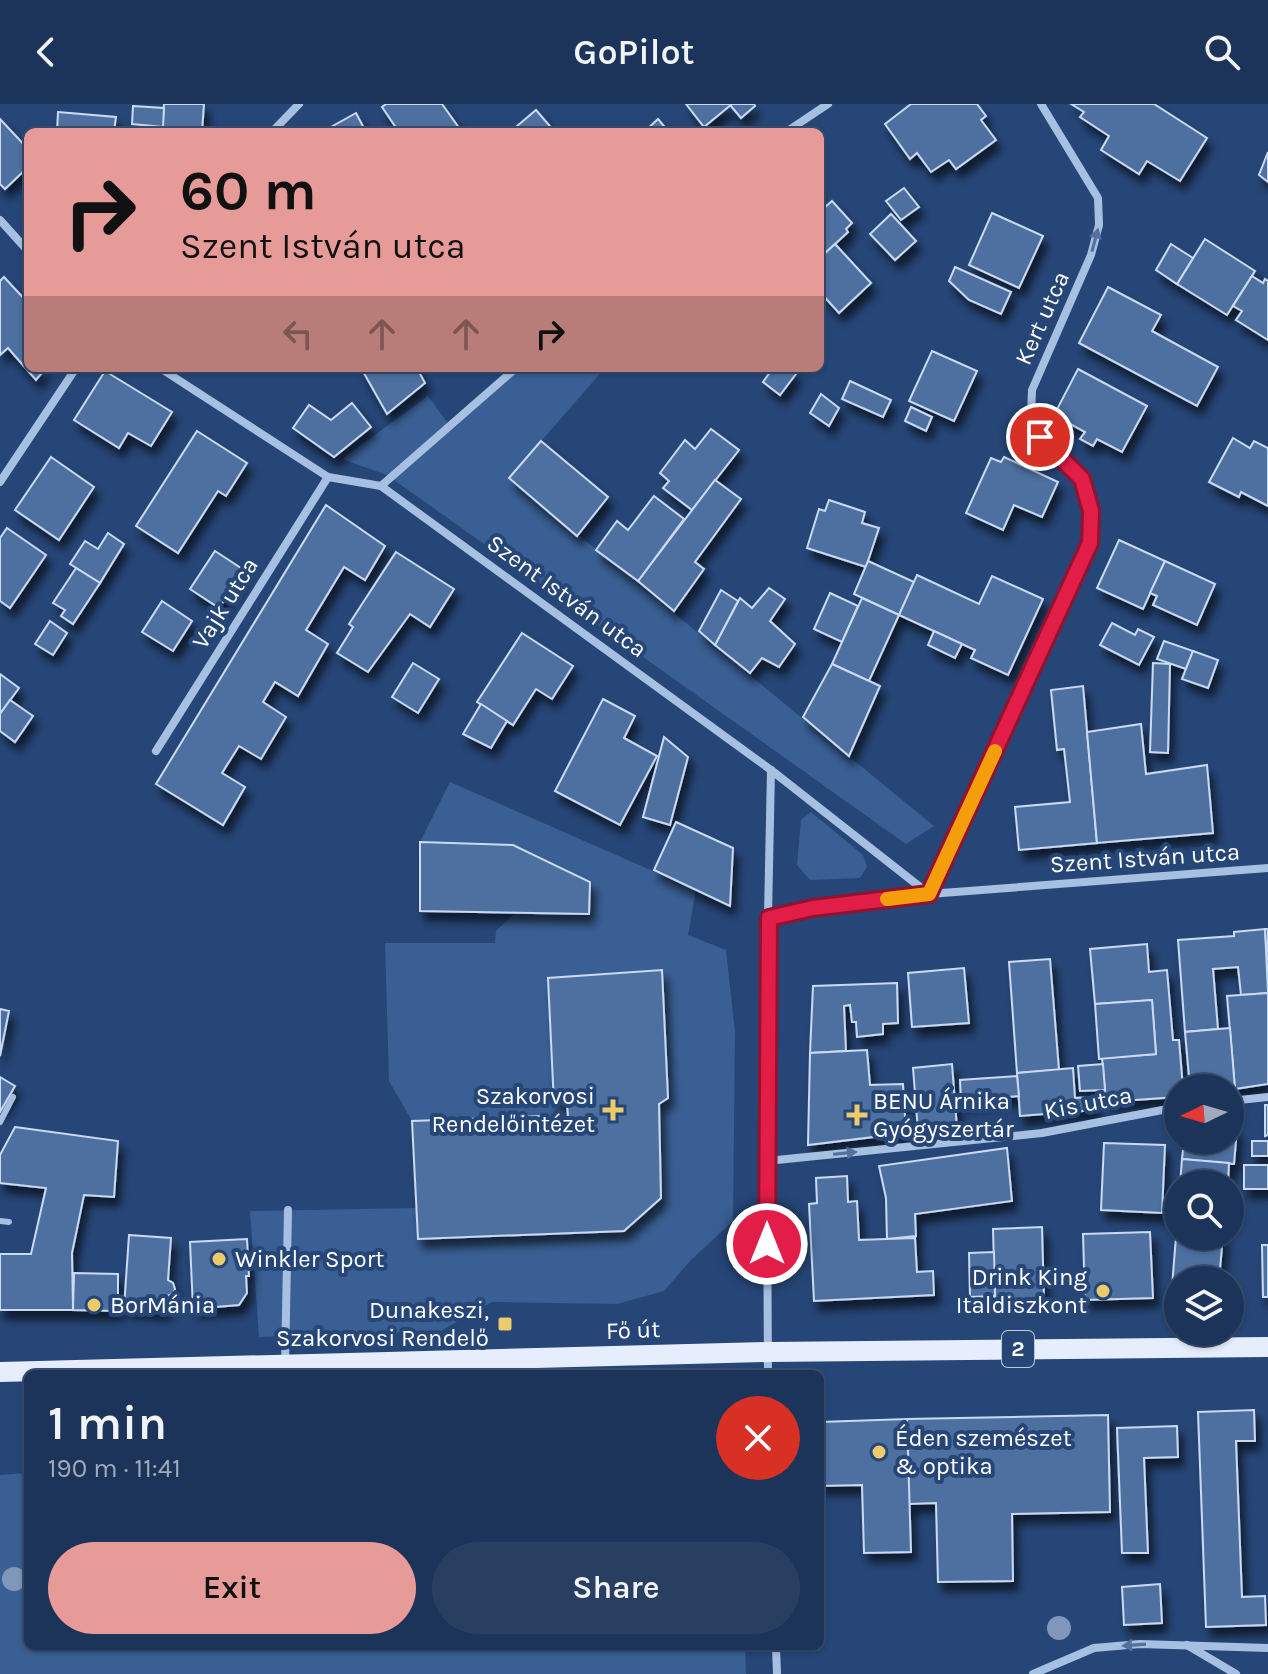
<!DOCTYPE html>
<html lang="en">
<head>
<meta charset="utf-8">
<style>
  body { margin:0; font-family:Karla,sans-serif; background:#293f62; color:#f1f3f6; height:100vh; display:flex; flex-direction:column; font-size:30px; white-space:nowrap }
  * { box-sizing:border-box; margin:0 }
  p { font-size:26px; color:#a0aaba }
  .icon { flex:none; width:44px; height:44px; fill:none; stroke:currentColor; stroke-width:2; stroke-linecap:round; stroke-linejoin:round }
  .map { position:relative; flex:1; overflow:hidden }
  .drawer { position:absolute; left:24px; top:1266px; width:800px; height:280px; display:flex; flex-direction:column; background:#1c3459; border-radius:12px; box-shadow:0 2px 6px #0004,0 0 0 2px #3a4f6f }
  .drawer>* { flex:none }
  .banner { position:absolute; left:24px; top:24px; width:800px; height:244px; border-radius:12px; box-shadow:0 2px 6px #0004,0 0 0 2px #3a4f6f; background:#e69b98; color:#111; overflow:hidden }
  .needle { width:52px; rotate:265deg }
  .controls { position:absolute; left:1164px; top:970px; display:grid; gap:16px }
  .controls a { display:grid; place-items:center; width:80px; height:80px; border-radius:50%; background:#1c3459; box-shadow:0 2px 6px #0004,0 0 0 2px #3a4f6f; font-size:40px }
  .pin { position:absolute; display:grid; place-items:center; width:68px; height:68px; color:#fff; margin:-34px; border:4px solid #fff; border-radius:50%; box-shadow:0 2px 8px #0007 }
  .me { position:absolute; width:88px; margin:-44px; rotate:0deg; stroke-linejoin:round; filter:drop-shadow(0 0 6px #0008) }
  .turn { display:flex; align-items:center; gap:28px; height:168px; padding:0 24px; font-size:36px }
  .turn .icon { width:104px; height:104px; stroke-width:2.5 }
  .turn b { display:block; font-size:56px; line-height:68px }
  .lanes { display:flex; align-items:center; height:76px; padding:0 24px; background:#0003; justify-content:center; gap:40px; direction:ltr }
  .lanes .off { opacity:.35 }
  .round { display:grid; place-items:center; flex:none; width:84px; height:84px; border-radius:42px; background:#293f62 }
  .summary { display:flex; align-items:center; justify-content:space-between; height:136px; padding:0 24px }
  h1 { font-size:48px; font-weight:600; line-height:60px }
  .action { display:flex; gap:16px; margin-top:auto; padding:16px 24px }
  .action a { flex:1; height:92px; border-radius:48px; background:#e69b98; color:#111; font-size:32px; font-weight:600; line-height:92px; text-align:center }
  .action a+a { background:#293f62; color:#f1f3f6 }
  header { display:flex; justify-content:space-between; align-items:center; height:104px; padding:0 24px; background:#1c3459; font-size:36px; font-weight:600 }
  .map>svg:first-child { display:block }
  .green { fill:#395f94 }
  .building { fill:#4e70a0; stroke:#c9daf2; stroke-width:2; filter:url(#shadow) }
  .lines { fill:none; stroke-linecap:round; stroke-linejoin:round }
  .lane { stroke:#a7c0e2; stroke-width:6 }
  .street { stroke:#a7c0e2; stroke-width:8 }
  .primary { stroke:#e6edfc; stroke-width:20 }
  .tree { fill:#8097bb }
  .oneway { fill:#53719c }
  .route-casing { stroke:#92132f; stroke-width:20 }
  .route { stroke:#e11d48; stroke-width:14 }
  .slow { stroke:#f59e0b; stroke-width:14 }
  .poi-dot { fill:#ebcb6c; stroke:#264677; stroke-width:3 }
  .labels { text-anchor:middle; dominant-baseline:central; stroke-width:8; stroke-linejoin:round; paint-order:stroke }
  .shield { fill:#264677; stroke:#bec8d6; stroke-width:2 }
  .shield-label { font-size:22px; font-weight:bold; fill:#fff }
  .street-label { font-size:24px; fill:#fff; stroke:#264677 }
  .poi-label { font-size:24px; fill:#fff; stroke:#264677; text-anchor:start }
</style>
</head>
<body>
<header><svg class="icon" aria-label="back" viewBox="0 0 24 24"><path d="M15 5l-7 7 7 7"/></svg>GoPilot<svg class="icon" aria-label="search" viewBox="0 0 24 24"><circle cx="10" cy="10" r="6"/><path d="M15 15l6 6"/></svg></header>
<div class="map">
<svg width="1268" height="1570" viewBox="0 0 1268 1570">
  <defs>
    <filter id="shadow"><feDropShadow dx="5" dy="9" stdDeviation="4" flood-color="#0009"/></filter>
  </defs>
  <rect width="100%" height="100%" fill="#264677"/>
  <g class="green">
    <path d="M519 264H605L509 374 934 722 906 740 387 371 342 355 428 292 449 321Z"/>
    <path d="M450 678 696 786 688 831 726 846 735 928 733 1117 690 1157 664 1187 617 1200 492 1198 441 1227 259 1233 250 1107 417 1104 418 1135 624 1127 661 1093 659 1000 668 994 548 874 554 1000 567 999 568 1013 562 1021H544V1013L412 1017 389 977 385 839H495L496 827 515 809 589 810 590 778 420 738Z"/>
    <path d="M811 708 863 751 867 763 860 774 810 776 797 761 801 716Z"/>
    <path d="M28 1369V1542H745L746 1570H0V1371Z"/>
  </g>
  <g class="building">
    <path d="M164 0H204L202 28H162Z"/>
    <path d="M386 0H442L462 28H399L382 3Z"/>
    <path d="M686 0H732L704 23Z"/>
    <path d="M732 0H754L755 2 741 14 730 1Z"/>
    <path d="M911 0H977L986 12 981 16 996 36 956 65 949 56 931 68 917 49 910 55 885 20Z"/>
    <path d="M1071 0H1154L1207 34 1180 77 1147 57 1139 70 1101 46 1109 32 1080 13 1084 8Z"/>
    <path d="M133 2 164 4 163 23 132 20Z"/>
    <path d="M536 6 555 28H510Z"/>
    <path d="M58 8 116 13 114 28H57Z"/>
    <path d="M356 9 366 28H322Z"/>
    <path d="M0 15 28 45V63L5 85 0 80Z"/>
    <path d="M658 15 669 28H644Z"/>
    <path d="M1268 48V78L1259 71Z"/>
    <path d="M904 84 919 103 901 116 886 97Z"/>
    <path d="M832 97 852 119 846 125 848 128 820 154V102L823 105Z"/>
    <path d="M992 109 1043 132 1019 184 969 161Z"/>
    <path d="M891 110 916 137 895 156 870 130Z"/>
    <path d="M1205 135 1255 167 1227 211 1177 180Z"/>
    <path d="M835 140 871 179 839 209 820 188V154Z"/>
    <path d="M1171 140 1193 154 1177 180 1156 166Z"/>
    <path d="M955 163 1011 188 1001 210 969 196 949 177Z"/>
    <path d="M1252 172 1263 179 1265 175 1268 177V236L1236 216 1242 207 1233 202Z"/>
    <path d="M4 173 28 199V264H46L36 276 8 244 0 251V177Z"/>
    <path d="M1108 183 1161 211 1152 227 1218 263 1197 302 1079 239Z"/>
    <path d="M932 247 977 267 954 317 909 297Z"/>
    <path d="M361 264H417L425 279 387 310Z"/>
    <path d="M773 264H788L796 270 780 291 763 278Z"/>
    <path d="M1078 265 1147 302 1122 348 1097 335 1093 342 1080 335 1085 328 1054 311Z"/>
    <path d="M105 267 172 308 151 342 128 329 119 344 74 316Z"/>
    <path d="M850 277 891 296 883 313 842 295Z"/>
    <path d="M821 290 839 304 829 322 810 309Z"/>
    <path d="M352 299 371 323 334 353 293 324 309 301 331 316Z"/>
    <path d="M911 303 932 313 926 327 905 317Z"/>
    <path d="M711 325 739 346 692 406 663 384 669 377 660 369 685 336 695 345Z"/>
    <path d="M197 327 247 359 226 392 218 387 178 449 136 422Z"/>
    <path d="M1233 334 1250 344 1254 337 1268 344V402L1241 388 1239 393 1209 378Z"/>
    <path d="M541 337 608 393 577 432 509 374Z"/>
    <path d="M51 353 94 383 59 436 15 406Z"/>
    <path d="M1004 353 1058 378 1042 413 1014 401 1003 426 966 409 991 354 1001 358Z"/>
    <path d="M715 376 741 395 695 458 704 465 674 507 638 477Z"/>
    <path d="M654 392 684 415 638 477 596 446 617 417 628 426Z"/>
    <path d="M829 396 865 408 862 419 879 424 866 463 807 444 819 405 825 407Z"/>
    <path d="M326 401 385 442 365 476 344 463 306 526 328 540 298 592 275 578 263 598 286 613 261 655 239 642 222 669 245 683 223 721 156 680Z"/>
    <path d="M7 424 46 451 10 504 0 497V434Z"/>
    <path d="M108 429 124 440 100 479 70 460 85 437 98 445Z"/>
    <path d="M1119 436 1165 457 1143 505 1097 484Z"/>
    <path d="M215 447 244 466 219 504 190 485Z"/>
    <path d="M396 448 454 485 430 523 410 510 368 568 337 549 353 523 349 520Z"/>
    <path d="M868 457 914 478 899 511 854 490Z"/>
    <path d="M1165 457 1215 480 1197 521 1153 501 1157 492 1150 489Z"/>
    <path d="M76 464 100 479 73 520 61 512 65 506 53 499Z"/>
    <path d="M917 471 979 500 992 472 1043 495 1008 571 971 554 975 546 899 511Z"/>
    <path d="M769 484 785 495 770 517 795 540 779 563 762 554 750 569 715 541 740 494 752 504Z"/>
    <path d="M721 486 738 497 715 541 699 527Z"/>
    <path d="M830 489 858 502 842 538 814 525Z"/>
    <path d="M862 494 899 511 869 577 832 560Z"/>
    <path d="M162 497 192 517 173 547 142 528Z"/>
    <path d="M50 517 67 529 53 551 35 540Z"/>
    <path d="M1112 519 1135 531 1138 525 1154 533 1139 561 1100 541Z"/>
    <path d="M934 527 962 540 955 554 928 541Z"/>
    <path d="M522 529 573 562 552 595 536 585 513 621 477 598Z"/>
    <path d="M1164 537 1193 547 1186 565 1157 555Z"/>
    <path d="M1193 547 1218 556 1208 584 1182 575Z"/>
    <path d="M413 559 439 575 418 609 392 593Z"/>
    <path d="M1153 559 1170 560 1168 649 1150 648Z"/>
    <path d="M832 560 880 582 849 652 803 613Z"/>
    <path d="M0 570 19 584 0 610Z"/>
    <path d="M1083 582 1097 739 1019 746 1015 703 1070 698 1064 645 1057 646 1051 586Z"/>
    <path d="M603 595 635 612 624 634 657 652 620 721 555 687Z"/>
    <path d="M10 596 33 612 15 638 0 627V610Z"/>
    <path d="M481 600 507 617 491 644 463 630Z"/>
    <path d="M1141 620 1146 670 1207 661 1213 729 1097 739 1087 628Z"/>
    <path d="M664 633 688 653 670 721 643 713Z"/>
    <path d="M676 718 733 744 730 802 654 766Z"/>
    <path d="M420 738 513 741 590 778 589 810 420 807Z"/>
    <path d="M1265 825 1268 889 1241 891 1238 863 1213 865 1218 925 1185 928 1178 836 1234 832V828Z"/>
    <path d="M1265 825H1268V867Z"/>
    <path d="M1147 840 1149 868 1167 866 1173 936H1179L1183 984H1178V993L1106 998 1102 954 1156 950 1152 896 1095 900 1090 845Z"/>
    <path d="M1050 855 1059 966 1017 969 1009 858Z"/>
    <path d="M964 864 969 919 912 923 908 869Z"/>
    <path d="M662 866 668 994 659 1000 661 1094 624 1127 418 1135 412 1017 544 1012V1021H562L568 1013 567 999 554 1000 548 874Z"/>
    <path d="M897 879 898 919 883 920V930L857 933 856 918H852L850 901 844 902 846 947 810 949 813 882Z"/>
    <path d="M1268 889V980L1235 985 1227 892Z"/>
    <path d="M1152 896 1156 950 1099 955 1095 900Z"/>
    <path d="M0 905 9 907 0 952Z"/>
    <path d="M1230 924 1235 985 1190 984 1185 928Z"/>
    <path d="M867 946 870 981 903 980 906 1029 808 1041 810 949Z"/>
    <path d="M952 960 957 1024 918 1027 913 964Z"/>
    <path d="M1103 960 1105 986 1080 987 1078 962Z"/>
    <path d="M1073 964 1075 994 1094 993 1095 1006 1020 1012 1017 969Z"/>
    <path d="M1017 972 1019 992 961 997 960 976Z"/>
    <path d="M0 973 15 982 0 1008Z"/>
    <path d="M1265 1001H1268V1031L1265 1032Z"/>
    <path d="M15 1023 118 1037 114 1093 84 1091 72 1149 73 1206H0V1150H31L46 1084 0 1079V1051Z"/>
    <path d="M1230 1024 1237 1025 1234 1060 1182 1055 1184 1036H1230Z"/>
    <rect x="1252" y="1037" width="16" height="15"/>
    <path d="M1104 1039 1165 1041 1162 1109 1101 1106Z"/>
    <path d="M1007 1044 1012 1097 915 1110 916 1132 887 1135 886 1094 879 1062Z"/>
    <path d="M1182 1055 1229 1059 1228 1080H1180Z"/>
    <rect x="1244" y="1061" width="24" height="24"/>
    <path d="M847 1072 848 1098 857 1097 859 1136 915 1134 917 1168 933 1167 934 1191 814 1197 809 1100 817 1099 816 1074Z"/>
    <path d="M1178 1108V1132H1223L1219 1176H1178V1195H1171Z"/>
    <path d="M1042 1123 1044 1196 995 1197 993 1125Z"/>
    <path d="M1150 1128 1153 1194 1085 1196 1083 1130Z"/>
    <path d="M129 1131 171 1134 168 1176 173 1179 175 1185 173 1190 167 1192 166 1207 124 1204Z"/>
    <path d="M247 1135 249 1172H246L247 1189 239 1201 193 1205 190 1138Z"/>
    <path d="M1262 1141H1268V1193H1263Z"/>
    <path d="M994 1148 995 1192 970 1193 969 1149Z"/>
    <path d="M74 1169 118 1170V1207L73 1206Z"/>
    <path d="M1254 1306 1255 1337H1236L1242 1493 1265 1492 1266 1521 1206 1523 1198 1308Z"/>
    <path d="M1108 1311 1110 1408 1012 1410 1013 1477 938 1478 936 1399 909 1400 907 1315Z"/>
    <path d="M907 1315 911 1448 864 1449 862 1381 820 1382V1318Z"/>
    <path d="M1177 1322 1178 1353 1144 1354 1148 1449H1122L1117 1324Z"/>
    <path d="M1160 1480 1162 1519 1124 1521 1122 1483Z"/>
  </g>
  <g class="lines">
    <g class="lane">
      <path d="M0 1018 13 993"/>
      <path d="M0 1117 9 1118"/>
    </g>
    <g class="street">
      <path d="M272 28 299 0"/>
      <path d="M786 28 828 0"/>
      <path d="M0 116 28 147"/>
      <path d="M160 264 328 373 381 382 771 666 929 790 1090 439 1091 407 1082 375 1040 333 1031 312 1032 286 1091 151 1099 121 1098 94 1041 0"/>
      <path d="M0 378 76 264"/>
      <path d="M381 382 516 264"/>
      <path d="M156 647 328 373"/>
      <path d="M769 814 813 804 929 790 1268 764"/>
      <path d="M1230 997 1268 993"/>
      <path d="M767 1057 1042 1029 1178 1003"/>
      <path d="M285 1261 288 1106"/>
      <path d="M768 1270 766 909 771 666"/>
      <path d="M1187 1541 1236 1570"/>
      <path d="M776 1542 777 1570"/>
      <path d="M1033 1570 1094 1544 1140 1540 1268 1544"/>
    </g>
    <path class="primary" d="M0 1268 768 1248 1268 1243"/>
  </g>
  <g class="tree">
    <circle cx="14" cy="1475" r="12"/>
    <circle cx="1059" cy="1524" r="12"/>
  </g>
  <defs><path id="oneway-solid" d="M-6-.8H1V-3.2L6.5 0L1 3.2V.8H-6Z" transform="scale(2)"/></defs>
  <g class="oneway">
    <use href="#oneway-solid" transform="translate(1095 136) rotate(-75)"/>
    <use href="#oneway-solid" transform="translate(845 1049) rotate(-6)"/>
    <use href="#oneway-solid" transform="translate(1134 1541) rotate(176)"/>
  </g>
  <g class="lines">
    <defs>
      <path id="route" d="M767 1140 769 814 813 804 929 790 1090 439 1091 407 1082 375 1040 333"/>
    </defs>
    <use href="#route" class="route-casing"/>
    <use href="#route" class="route"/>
    <path class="slow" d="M887 795 929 790 995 647"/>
  </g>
  <g class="poi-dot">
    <path d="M609 994h8v8h8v8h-8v8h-8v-8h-8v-8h8z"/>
    <path d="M853 999h8v8h8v8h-8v8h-8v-8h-8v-8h8z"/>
    <circle cx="219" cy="1155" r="8"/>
    <circle cx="1103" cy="1187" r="8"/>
    <circle cx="94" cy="1201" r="8"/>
    <rect x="497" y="1212" width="16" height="16" rx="4"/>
    <circle cx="879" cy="1348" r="8"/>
  </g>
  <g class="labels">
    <rect class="shield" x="1002" y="1227" width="32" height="36" rx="6"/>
    <g class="shield-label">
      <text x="1018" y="1245">2</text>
    </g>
    <g class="street-label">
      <text transform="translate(1042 214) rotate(-66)">Kert utca</text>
      <text transform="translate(567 492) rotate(36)">Szent István utca</text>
      <text transform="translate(225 499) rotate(-58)">Vajk utca</text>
      <text transform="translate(1145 754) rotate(-4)">Szent István utca</text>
      <text transform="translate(1088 999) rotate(-11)">Kis utca</text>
      <text transform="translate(633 1226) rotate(-2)">Fő út</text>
    </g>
    <g class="poi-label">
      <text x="595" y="992" text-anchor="end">Szakorvosi<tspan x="595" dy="28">Rendelőintézet</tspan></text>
      <text x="873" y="997">BENU Árnika<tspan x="873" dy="28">Gyógyszertár</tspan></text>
      <text x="235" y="1155">Winkler Sport</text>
      <text x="1087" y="1173" text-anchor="end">Drink King<tspan x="1087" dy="28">Italdiszkont</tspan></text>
      <text x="110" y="1201">BorMánia</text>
      <text x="489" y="1206" text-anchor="end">Dunakeszi,<tspan x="489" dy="28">Szakorvosi Rendelő</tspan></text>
      <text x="895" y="1334">Éden szemészet<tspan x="895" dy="28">&amp; optika</tspan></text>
    </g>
  </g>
</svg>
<div class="controls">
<a><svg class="needle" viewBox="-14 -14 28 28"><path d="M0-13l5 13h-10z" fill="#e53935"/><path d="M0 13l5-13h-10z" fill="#a0aaba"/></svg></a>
<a><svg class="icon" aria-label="search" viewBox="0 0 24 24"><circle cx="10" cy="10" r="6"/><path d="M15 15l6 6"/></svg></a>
<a><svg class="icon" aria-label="layers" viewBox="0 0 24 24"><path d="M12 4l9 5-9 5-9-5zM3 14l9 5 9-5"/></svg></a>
</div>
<div class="pin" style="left:1040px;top:333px;background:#d93025"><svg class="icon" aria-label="arrive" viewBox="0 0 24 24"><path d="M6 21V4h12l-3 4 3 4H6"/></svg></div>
<svg class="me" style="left:767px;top:1140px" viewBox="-20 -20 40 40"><circle r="17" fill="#e11d48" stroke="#fff" stroke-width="3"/><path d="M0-11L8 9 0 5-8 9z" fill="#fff"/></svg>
<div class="banner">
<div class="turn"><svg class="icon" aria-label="right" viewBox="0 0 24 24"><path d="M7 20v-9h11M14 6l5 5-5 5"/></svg><div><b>60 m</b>Szent István utca</div></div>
<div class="lanes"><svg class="icon off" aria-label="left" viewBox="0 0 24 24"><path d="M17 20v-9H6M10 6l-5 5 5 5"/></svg><svg class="icon off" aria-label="ahead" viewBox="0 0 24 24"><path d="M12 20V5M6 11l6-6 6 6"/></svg><svg class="icon off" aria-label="ahead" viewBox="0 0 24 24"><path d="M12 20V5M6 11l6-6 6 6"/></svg><svg class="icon" aria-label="right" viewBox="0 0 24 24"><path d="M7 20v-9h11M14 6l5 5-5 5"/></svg></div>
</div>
<section class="drawer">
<div class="summary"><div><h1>1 min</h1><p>190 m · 11:41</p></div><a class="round" style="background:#d93025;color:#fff"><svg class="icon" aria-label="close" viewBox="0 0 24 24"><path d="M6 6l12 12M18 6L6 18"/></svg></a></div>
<div class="action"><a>Exit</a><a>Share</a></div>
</section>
</div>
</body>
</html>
